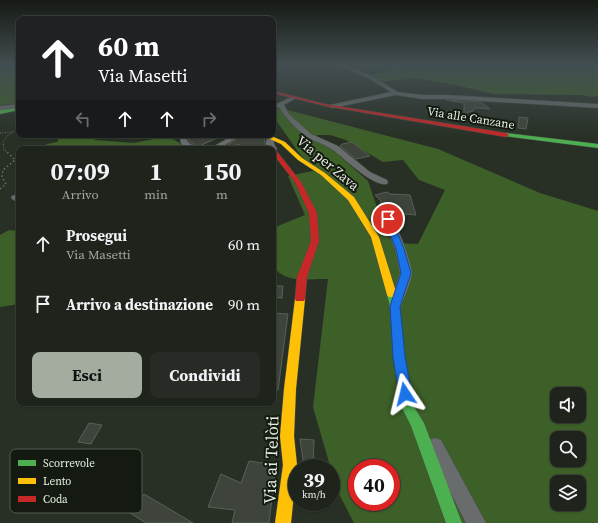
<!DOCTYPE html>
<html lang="it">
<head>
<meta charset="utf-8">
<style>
  body { margin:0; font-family:"Source Serif 4",serif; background:#262c25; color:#f1f3f6; height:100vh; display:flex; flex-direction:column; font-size:15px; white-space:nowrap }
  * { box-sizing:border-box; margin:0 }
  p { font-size:13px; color:#a1a4a3 }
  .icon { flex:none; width:22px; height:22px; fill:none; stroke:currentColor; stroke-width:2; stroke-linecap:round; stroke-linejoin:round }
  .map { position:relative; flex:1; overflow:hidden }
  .drawer { position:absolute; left:16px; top:146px; width:260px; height:260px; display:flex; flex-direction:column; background:#1e241c; border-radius:8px; box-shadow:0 1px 3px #0004,0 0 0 1px #3c413b }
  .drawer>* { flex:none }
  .top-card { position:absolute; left:16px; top:16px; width:260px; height:122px; border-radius:8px; box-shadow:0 1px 3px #0004,0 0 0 1px #3c413b; background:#202124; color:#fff; overflow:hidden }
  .fabs { position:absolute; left:550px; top:387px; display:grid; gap:8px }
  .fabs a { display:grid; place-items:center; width:36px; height:36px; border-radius:8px; background:#1e241c; box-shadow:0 1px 3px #0004,0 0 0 1px #3c413b; font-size:20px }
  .speed { position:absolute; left:288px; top:459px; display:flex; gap:8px; font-size:20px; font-weight:700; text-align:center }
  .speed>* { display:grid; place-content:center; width:52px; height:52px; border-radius:50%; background:#1e241c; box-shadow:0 1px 3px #0004,0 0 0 1px #3c413b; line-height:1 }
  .speed small { font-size:10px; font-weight:400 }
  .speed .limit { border:6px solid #d22; background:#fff; color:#111 }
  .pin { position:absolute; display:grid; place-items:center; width:34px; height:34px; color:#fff; margin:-17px; border:2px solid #fff; border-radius:50%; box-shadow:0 1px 4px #0007 }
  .me { position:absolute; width:44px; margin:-22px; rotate:350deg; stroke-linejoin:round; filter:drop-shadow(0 0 3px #0008) }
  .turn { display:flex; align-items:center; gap:14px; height:84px; padding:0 16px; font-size:18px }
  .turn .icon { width:52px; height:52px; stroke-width:2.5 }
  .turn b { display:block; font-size:28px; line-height:34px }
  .lanes { display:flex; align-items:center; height:38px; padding:0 16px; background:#0003; justify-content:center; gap:20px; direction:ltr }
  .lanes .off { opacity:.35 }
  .eta { display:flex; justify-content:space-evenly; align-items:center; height:68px; text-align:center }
  .eta b { font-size:24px; font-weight:700; line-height:28px }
  .cta { display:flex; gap:8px; margin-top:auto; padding:8px 16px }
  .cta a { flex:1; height:46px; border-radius:8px; background:#a3ac9f; color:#111; font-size:16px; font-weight:700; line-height:46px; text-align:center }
  .cta a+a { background:#262c25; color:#f1f3f6 }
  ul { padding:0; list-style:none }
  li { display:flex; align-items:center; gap:12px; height:60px; padding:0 16px }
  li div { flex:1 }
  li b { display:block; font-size:15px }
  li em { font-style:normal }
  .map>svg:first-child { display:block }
  .forest { fill:#3d6028; fill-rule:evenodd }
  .building { fill:#3e443c; stroke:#596056 }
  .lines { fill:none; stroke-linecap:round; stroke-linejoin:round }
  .street-casing { stroke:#474e44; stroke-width:1 }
  .fast-casing { stroke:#474e44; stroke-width:1 }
  .slow-casing { stroke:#474e44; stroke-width:1 }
  .jam-casing { stroke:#474e44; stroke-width:1 }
  .path-far1 { stroke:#686c6a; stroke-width:1; stroke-dasharray:1 1.5; stroke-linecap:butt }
  .path { stroke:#686c6a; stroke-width:1.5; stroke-dasharray:1.5 2.5; stroke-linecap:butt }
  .street { fill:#696c6d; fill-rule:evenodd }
  .fast { fill:#4caf50; fill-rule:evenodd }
  .slow { fill:#ffc107; fill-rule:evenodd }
  .jam { fill:#c62828; fill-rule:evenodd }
  .route { fill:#1a73e8; stroke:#114b97 }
  .labels { text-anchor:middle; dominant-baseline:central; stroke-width:4; stroke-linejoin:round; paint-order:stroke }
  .far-street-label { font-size:12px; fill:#e5eee1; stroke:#141a11 }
  .street-label { font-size:14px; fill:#e5eee1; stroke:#141a11 }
  .near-street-label { font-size:17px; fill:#e5eee1; stroke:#141a11 }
  .key { fill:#141a11; stroke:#535a4f; stroke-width:1 }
  .key-label { font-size:11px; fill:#e5eee1 }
</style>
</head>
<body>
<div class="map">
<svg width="598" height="523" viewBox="0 0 598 523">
  <rect width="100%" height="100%" fill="#283025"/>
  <g class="forest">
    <path d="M0 65H19V103L0 105Z"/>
    <path d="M358 65H598V96L591 97 583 95 494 94 456 85 414 78 383 82 369 75 385 72Z"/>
    <path d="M280 108 438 149 540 193 598 211V523H354L337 490 313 407 328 279C309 278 286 285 273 266V228L305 215 288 176 318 170 304 160 273 116V110ZM316 135H330L346 140 383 162 403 160 419 180 445 190 418 244 394 243 384 232 364 229 382 222 368 181ZM557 394H579V416H557ZM557 438H579V460H557ZM357 468H391V502H357ZM557 482H579V504H557Z"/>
    <path d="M61 135H92L95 140 134 143 168 136 189 149H40L47 144 57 142Z"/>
    <path d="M9 230 19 231V304L0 307V235Z"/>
  </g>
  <g class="building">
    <path d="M446 100 481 102 490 109 474 108 473 111 464 113V103Z"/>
    <path d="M519 117 528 118 526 129 518 128Z"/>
    <path d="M188 135H224L197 147 189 141Z"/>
    <path d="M243 135H257L265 140V145L267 149H245L238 144 233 149H221Z"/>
    <path d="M352 142 370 156 356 159 340 146 342 144Z"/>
    <path d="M387 192 390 194 410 195 416 215 380 212 381 201 375 195Z"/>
    <path d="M273 286H283L282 298 273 297Z"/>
    <path d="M273 313 288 314 278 390H273Z"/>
    <path d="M89 423 102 425 91 444 78 442Z"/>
    <path d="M300 439 314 440 313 467H304Z"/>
    <path d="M249 461 276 465 269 523H232L235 510 208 507 221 474 241 483Z"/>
    <path d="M144 494 193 523H146L130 513Z"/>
  </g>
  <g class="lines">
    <defs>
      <g id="street">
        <path d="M338 65H344L372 76 398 92 422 95H448L598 104V108L448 99H422L396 95 332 108 329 106 330 105 391 92 368 78Z"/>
        <path d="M291 97 296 98 284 105 289 114 311 134 338 146 370 172 387 180 388 182 387 184C373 187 345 159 333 150 325 144 315 142 306 136 296 129 286 118 279 107L273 110V106Z"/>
        <path d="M19 104V108L0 110V106Z"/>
        <path d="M181 135H187C185 144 193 144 198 149 189 149 177 147 181 135Z"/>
        <path d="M234 135H242L218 149H209Z"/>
        <path d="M270 135 273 137 274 144 277 149 276 151H273V149H269L266 144 267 137Z"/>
        <path d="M19 194V200L15 201 11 198 12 196Z"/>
        <path d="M388 216C396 218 412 264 412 273 412 281 404 297 401 306L399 309 395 310 391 309 389 306 400 273 395 249 383 219Z"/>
        <path d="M435 438 441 440 486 523H466L427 446 429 440Z"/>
      </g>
      <g id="fast">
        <path d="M19 108V110L0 114V110Z"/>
        <path d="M506 133 598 144V148L504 136 503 135Z"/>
        <path d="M392 292 395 293 400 306 405 357 413 405 424 423 462 523H446L411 426 401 406 393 357 390 306 387 295 389 293Z"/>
      </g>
      <g id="slow">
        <path d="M261 135H269L285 142 302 158 325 173 354 197 379 237 397 295 395 297H389L387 295 371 237 348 200 321 175 298 160 281 144Z"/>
        <path d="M300 296 304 297 305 299 296 389 294 436 297 465 291 523H275L283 465 280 436 284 389 295 299 296 297Z"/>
      </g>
      <g id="jam">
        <path d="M273 91 325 104 506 133 509 135 506 137 325 106 273 93Z"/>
        <path d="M271 149H275L301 182 317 213 319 241 307 277 305 299 304 301H296L295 299 297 277 311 241 309 213 295 182 273 154V149Z"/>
      </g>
    </defs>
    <use href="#street" class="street-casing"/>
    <use href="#fast" class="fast-casing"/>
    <use href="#slow" class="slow-casing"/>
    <use href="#jam" class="jam-casing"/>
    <g class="path-far1">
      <path d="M8 65 14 68V70H19"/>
      <path d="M382 77 397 72V70L384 65"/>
      <path d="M0 83H19"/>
      <path d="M0 133 13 132"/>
      <path d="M8 153 4 150 3 142 7 136 19 128"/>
    </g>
    <path class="path" d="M0 189 6 184 2 177 3 170 15 160 7 152"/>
    <use href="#street" class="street"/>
    <use href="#fast" class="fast"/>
    <use href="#slow" class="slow"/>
    <use href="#jam" class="jam"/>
  </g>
  <linearGradient id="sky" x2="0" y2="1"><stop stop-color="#161a14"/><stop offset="0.47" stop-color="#424e51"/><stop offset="1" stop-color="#424e51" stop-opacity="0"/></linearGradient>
  <rect width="598" height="138" fill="url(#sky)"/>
  <path class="route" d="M388 217 392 219 404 249 411 273 400 306 405 357 412 394 410 398 405 400 401 398 399 394 393 357 390 306 401 273 396 249 384 219Z"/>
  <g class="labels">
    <g class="far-street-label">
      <text transform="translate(471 118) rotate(9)">Via alle Canzane</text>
    </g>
    <g class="street-label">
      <text transform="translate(328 163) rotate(40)">Via per Zava</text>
    </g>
    <g class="near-street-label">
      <text transform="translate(271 460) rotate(-88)">Via ai Telòti</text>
    </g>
  </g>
  <rect x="10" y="449" width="132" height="64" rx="6" class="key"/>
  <rect x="18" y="460" width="18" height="6" fill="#4caf50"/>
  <rect x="18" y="478" width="18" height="6" fill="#ffc107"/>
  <rect x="18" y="496" width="18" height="6" fill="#c62828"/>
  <g class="key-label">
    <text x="43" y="467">Scorrevole</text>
    <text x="43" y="485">Lento</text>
    <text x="43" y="503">Coda</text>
  </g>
</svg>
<div class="fabs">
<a><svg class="icon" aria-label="sound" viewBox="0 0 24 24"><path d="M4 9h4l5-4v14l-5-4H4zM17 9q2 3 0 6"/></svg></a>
<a><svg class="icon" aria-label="search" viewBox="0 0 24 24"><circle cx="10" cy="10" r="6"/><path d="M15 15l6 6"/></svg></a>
<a><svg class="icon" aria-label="layers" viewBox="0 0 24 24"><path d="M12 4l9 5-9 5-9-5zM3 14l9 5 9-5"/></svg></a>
</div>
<div class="speed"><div>39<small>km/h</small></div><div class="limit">40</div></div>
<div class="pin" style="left:388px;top:219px;background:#d93025"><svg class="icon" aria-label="arrive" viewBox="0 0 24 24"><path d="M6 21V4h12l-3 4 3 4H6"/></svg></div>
<svg class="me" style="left:405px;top:394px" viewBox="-20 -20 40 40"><path d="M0-17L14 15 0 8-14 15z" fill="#1a73e8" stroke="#fff" stroke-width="4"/></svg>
<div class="top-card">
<div class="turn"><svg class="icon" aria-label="ahead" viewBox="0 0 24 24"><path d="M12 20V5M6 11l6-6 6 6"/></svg><div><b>60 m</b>Via Masetti</div></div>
<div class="lanes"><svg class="icon off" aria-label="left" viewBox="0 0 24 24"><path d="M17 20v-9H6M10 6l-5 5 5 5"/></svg><svg class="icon" aria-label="ahead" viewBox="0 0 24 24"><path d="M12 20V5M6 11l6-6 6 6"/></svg><svg class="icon" aria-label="ahead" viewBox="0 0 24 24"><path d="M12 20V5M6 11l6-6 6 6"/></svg><svg class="icon off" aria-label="right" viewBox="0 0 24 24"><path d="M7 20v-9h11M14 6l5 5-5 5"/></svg></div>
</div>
<section class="drawer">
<div class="eta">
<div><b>07:09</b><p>Arrivo</p></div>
<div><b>1</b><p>min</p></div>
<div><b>150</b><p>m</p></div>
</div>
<ul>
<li><svg class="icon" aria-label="ahead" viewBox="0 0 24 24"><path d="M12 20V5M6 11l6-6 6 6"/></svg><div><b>Prosegui</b><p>Via Masetti</p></div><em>60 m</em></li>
<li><svg class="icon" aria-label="arrive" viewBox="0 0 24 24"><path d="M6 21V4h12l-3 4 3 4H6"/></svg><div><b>Arrivo a destinazione</b></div><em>90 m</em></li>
</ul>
<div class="cta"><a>Esci</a><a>Condividi</a></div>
</section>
</div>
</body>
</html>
